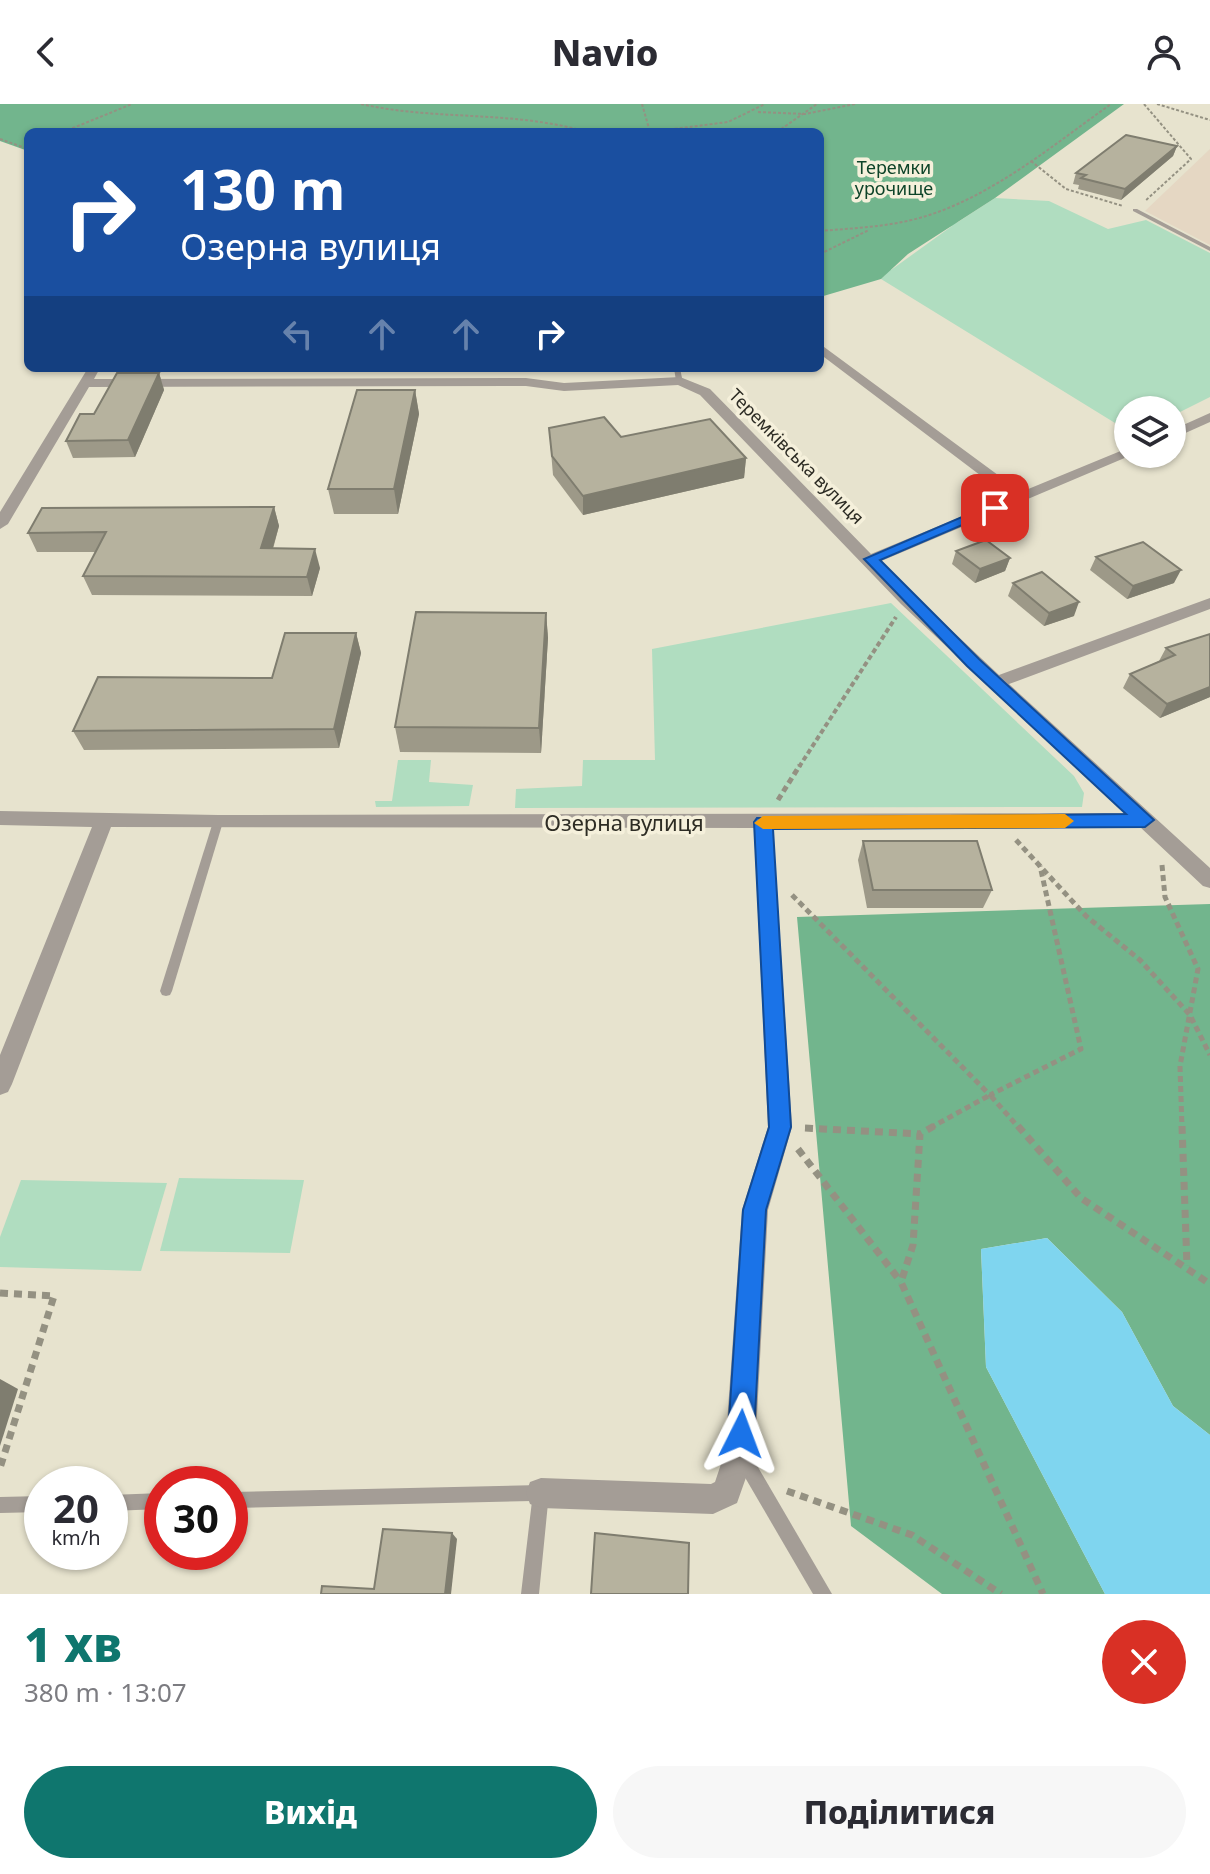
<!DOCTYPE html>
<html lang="uk">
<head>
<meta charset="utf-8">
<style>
  body { margin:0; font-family:"Noto Sans",sans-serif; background:#f7f7f7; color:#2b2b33; height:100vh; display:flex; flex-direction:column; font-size:30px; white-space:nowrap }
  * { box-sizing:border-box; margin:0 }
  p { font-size:26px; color:#7c7c81 }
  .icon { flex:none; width:44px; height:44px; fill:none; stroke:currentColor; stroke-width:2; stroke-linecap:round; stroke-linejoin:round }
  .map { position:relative; height:1490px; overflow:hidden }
  .side { display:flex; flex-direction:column; background:#fff; flex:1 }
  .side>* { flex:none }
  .hud { position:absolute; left:24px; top:24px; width:800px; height:244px; border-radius:12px; box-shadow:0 2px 6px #0004; background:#1a4fa0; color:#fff; overflow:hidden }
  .controls { position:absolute; left:1114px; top:292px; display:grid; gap:16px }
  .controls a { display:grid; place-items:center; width:72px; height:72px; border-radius:50%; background:#fff; box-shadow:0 2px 6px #0004; font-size:40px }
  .speed { position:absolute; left:24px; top:1362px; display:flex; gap:16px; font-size:40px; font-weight:700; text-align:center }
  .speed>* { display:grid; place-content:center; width:104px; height:104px; border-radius:50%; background:#fff; box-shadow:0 2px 6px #0004; line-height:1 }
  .speed small { font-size:20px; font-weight:400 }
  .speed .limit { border:12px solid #d22; background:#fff; color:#111 }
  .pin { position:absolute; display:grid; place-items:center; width:68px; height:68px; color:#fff; margin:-34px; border-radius:16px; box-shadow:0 4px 12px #0006 }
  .me { position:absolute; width:88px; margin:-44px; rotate:3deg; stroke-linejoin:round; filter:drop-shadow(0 0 6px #0008) }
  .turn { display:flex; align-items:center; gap:28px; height:168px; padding:0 24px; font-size:36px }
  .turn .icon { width:104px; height:104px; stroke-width:2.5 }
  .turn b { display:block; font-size:56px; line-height:68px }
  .lanes { display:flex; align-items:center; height:76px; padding:0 24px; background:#0003; justify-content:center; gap:40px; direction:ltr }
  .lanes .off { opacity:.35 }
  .round { display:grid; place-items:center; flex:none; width:84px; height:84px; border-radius:42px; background:#f7f7f7 }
  .summary { display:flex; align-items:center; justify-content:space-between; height:136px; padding:0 24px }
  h1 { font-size:48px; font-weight:800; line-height:60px; color:#0f766e }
  .primary-button { display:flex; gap:16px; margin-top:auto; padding:16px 24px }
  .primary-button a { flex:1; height:92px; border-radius:48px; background:#0f766e; color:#fff; font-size:32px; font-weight:800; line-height:92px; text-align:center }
  .primary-button a+a { background:#f7f7f7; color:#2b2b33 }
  header { display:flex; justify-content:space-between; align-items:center; height:104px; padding:0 24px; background:#fff; font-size:36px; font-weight:800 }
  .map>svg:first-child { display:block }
  .education { fill:#e5d7c3 }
  .green { fill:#b0ddc0; fill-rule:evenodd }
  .forest { fill:#72b58d }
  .water { fill:#7fd5ef }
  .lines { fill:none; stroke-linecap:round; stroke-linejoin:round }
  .path-far3 { stroke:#949182; stroke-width:2; stroke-dasharray:3 2; stroke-linecap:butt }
  .path-far2 { stroke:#949182; stroke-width:4; stroke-dasharray:5 3; stroke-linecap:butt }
  .path-far1 { stroke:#949182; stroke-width:5; stroke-dasharray:6 4; stroke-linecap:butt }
  .path { stroke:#949182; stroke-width:7; stroke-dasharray:8 6; stroke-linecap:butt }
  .service { fill:#a49d96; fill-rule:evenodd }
  .minor { fill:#a49d96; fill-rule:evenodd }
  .wall { fill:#9d9988 }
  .shaded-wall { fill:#7f7d6f }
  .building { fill:#b6b29e; stroke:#7f7d6f; stroke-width:2 }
  .route { fill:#1a73e8; stroke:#114b97; stroke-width:2 }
  .slow { fill:#f59e0b }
  .labels { text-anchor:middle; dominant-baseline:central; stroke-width:7; stroke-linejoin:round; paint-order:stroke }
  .far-park-label { font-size:18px; fill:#0e4429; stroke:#f5f0db }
  .far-street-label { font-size:18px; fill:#2d2c24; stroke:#f5f0db }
  .street-label { font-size:22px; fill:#2d2c24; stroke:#f5f0db }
</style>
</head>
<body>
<header><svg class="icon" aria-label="back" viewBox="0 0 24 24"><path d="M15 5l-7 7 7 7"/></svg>Navio<svg class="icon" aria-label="person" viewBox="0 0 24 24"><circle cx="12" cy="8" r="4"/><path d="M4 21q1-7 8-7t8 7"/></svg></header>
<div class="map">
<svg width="1210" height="1490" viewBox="0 0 1210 1490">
  <rect width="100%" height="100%" fill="#e7e3ce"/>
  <path class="education" d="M1210 45V141L1145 107Z"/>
  <g class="green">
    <path d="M995 94 1049 97 1108 125 1146 116 1210 149V293L1172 312V306H1128V327L881 175 886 170 876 141 958 118ZM952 122 891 166 882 150Z"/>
    <path d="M891 499 1074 672 1084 689 1082 703 515 704 516 685 582 682 583 656H655L652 545Z"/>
    <path d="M398 656H431L429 678 473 681 469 702 376 703 375 697H392Z"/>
    <path d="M179 1074 304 1076 290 1149 160 1147Z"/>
    <path d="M21 1076 167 1079 141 1167 0 1163V1133Z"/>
  </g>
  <g class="forest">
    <path d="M0 0H1124L995 94 908 150 881 175 820 193V28H28V47L0 37Z"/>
    <path d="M1210 800V1331L1173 1302 1122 1208 1047 1134 981 1145 986 1263 1105 1490H942L851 1422 797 813Z"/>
  </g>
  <path class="water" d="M1047 1134 1122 1208 1173 1302 1210 1331V1490H1105L986 1263 981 1145Z"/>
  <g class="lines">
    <g class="path-far3">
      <path d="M361 0C436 17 513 6 587 28"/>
      <path d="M642 0 650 28"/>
      <path d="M1144 0 1191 55 1145 97"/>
      <path d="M1157 0 1210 16"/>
      <path d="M758 8 805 10 855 0"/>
      <path d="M63 28 132 0"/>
      <path d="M650 28 728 18 765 0"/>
      <path d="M777 28 817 0"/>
      <path d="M0 35 28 45"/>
      <path d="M1031 57 1066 85 1123 102"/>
      <path d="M820 127C854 124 889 123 923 113 993 92 1053 41 1111 0"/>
      <path d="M820 150 869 126"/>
    </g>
    <path class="path-far2" d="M799 663 896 513"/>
    <g class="path-far1">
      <path d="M778 696 800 661"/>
      <path d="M1016 736 1086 812 1140 856 1190 911 1210 951"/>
      <path d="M1162 761 1165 793 1198 865 1180 962 1182 1024"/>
      <path d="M792 791 990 991 1081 945 1040 762"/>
      <path d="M805 1024H811"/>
      <path d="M930 1024 990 991 1019 1024"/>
    </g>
    <g class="path">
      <path d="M934 1022 920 1030 913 1141 901 1178 1043 1490"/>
      <path d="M1018 1022 1081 1094 1210 1180"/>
      <path d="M1182 1022 1187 1162"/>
      <path d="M805 1024 920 1030"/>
      <path d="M798 1045 901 1178"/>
      <path d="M0 1189 54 1192 0 1364"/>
      <path d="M787 1387 912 1431 1001 1490"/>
    </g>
    <g class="service">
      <path d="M1133 105H1137L1210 143V147L1133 107Z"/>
      <path d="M674 264H680L683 279 676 277Z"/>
      <path d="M218 714 223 718 172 887 170 891 166 892 162 891 160 887 213 718Z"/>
      <path d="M742 1344 748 1346 832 1490H813L736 1358 734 1352 736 1346Z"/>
      <path d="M541 1381 547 1383 549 1389 539 1490H521L532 1397 230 1404V1388Z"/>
      <path d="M162 1389V1405L110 1407V1391Z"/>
      <path d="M42 1392V1408L0 1409V1393Z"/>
    </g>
    <g class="minor">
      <path d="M820 240 1021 388 1123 346 1128 345V350H1134L879 458 999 571 1210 494V505L1009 580 1210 764V784L1203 782 1140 723 773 724 792 1023 768 1106 755 1348 737 1399 713 1410 541 1404 530 1400 526 1389 530 1378 541 1374 711 1380 715 1378 725 1348 742 1106 768 1023 754 724 111 723 12 980 8 988 0 991V951L92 723 0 721V707L218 711 1125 709 901 500 700 291 678 281 564 287 526 282 89 283 8 420 0 425V408L88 264H100L94 275 526 274 564 279 680 273 710 285 871 450 1009 393 820 250Z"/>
      <path d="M1210 309V318L1172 335V326Z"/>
    </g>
  </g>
  <g class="wall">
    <path d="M1177 42 1173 52 1121 96 1078 85 1079 81 1073 80 1076 69Z"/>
    <path d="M159 269 164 286 135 353 73 354 66 337 94 310Z"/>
    <path d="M415 286 419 310 398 410H334L328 385Z"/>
    <path d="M549 324 621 333 746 354 744 374 583 411 553 371Z"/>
    <path d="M274 403 279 422 273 445 320 464 312 492 92 491 83 472 96 448H37L28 429Z"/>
    <path d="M956 447 1010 454 1005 467 975 479 952 460Z"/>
    <path d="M1096 453 1174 479 1127 495 1090 466Z"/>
    <path d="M1013 479 1074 512 1044 522 1008 492Z"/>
    <path d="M546 509 548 534 541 649 400 648 395 623Z"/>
    <path d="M356 529 361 549 339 644 84 646 73 627 272 574Z"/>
    <path d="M1210 530V593L1160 614 1123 584 1130 570 1159 557 1166 544Z"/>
    <path d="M863 737 992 786 983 804H867L858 756Z"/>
  </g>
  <g class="shaded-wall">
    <path d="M1177 42 1173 52 1121 96 1125 85Z"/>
    <path d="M159 269 164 286 135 353 128 336Z"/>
    <path d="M415 286 419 310 398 410 394 385Z"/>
    <path d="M746 354 744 374 583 411V392Z"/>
    <path d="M274 403 279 422 267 464 261 444Z"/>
    <path d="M315 445 320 464 312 492 307 473Z"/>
    <path d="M1010 454 1005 467 975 479 980 465Z"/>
    <path d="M1181 466 1174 479 1127 495 1133 482Z"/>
    <path d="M1079 498 1074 512 1044 522 1049 509Z"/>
    <path d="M546 509 548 534 541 649 539 624Z"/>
    <path d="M356 529 361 549 339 644 334 625Z"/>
    <path d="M1210 583V593L1160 614 1167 600Z"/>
    <path d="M0 1275 18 1285 0 1342Z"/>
    <path d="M452 1429 457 1435 451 1490H445Z"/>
  </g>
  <g class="building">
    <path d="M1126 31 1177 42 1125 85 1081 74 1086 71 1076 69Z"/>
    <path d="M117 269H159L128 336 66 337 80 310H94Z"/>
    <path d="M357 286H415L394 385H328Z"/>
    <path d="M604 313 621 333 710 315 746 354 583 392 552 352 549 324Z"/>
    <path d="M274 403 261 444 315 445 307 473 83 472 106 428 28 429 42 404Z"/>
    <path d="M986 436 1010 454 980 465 956 447Z"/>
    <path d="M1143 438 1181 466 1133 482 1096 453Z"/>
    <path d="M1042 468 1079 498 1049 509 1013 479Z"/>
    <path d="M416 508 546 509 539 624 395 623Z"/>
    <path d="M285 529H356L334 625 73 627 98 573 272 574Z"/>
    <path d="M1210 530V583L1167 600 1130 570 1175 551 1166 544Z"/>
    <path d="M863 737H977L992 786H873Z"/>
    <path d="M383 1425 452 1429 445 1490H321L322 1482 374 1485Z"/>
    <path d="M595 1429 689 1439 688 1490H591Z"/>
  </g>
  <path class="route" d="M990 401 1002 404 880 456 979 555 1154 716 1145 723 773 725 791 1023 766 1106 754 1330 750 1339 741 1343 732 1339 728 1330 743 1106 769 1023 754 718 757 714 1126 710 967 562 864 455Z"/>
  <path class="slow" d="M1065 710 1074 717 1065 724 763 725 754 719 763 712Z"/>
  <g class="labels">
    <g class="far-park-label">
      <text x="894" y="63">Теремки<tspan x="894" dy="21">урочище</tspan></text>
    </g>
    <g class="far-street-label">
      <text transform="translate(797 352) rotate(45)">Теремківська вулиця</text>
    </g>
    <g class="street-label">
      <text x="624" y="718">Озерна вулиця</text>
    </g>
  </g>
</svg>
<div class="controls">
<a><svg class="icon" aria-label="layers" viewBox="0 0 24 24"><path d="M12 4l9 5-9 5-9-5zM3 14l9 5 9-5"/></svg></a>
</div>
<div class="speed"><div>20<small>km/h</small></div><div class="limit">30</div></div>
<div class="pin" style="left:995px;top:404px;background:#d93025"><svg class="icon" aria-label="arrive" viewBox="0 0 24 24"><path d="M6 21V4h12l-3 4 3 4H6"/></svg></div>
<svg class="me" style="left:741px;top:1330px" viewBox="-20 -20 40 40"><path d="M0-17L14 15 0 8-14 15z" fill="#1a73e8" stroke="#fff" stroke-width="4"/></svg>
<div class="hud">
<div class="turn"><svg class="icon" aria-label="right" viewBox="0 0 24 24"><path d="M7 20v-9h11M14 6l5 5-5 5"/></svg><div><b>130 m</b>Озерна вулиця</div></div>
<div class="lanes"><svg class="icon off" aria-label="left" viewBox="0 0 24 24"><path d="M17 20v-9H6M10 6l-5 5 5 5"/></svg><svg class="icon off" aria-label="ahead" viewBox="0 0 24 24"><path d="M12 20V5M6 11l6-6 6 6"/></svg><svg class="icon off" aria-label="ahead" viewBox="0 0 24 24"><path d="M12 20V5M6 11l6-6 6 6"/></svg><svg class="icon" aria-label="right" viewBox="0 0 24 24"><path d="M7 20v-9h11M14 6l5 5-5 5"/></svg></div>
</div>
</div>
<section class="side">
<div class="summary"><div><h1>1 хв</h1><p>380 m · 13:07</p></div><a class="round" style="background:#d93025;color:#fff"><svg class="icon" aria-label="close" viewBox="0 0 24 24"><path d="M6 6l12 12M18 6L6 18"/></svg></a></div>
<div class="primary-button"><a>Вихід</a><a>Поділитися</a></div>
</section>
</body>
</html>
